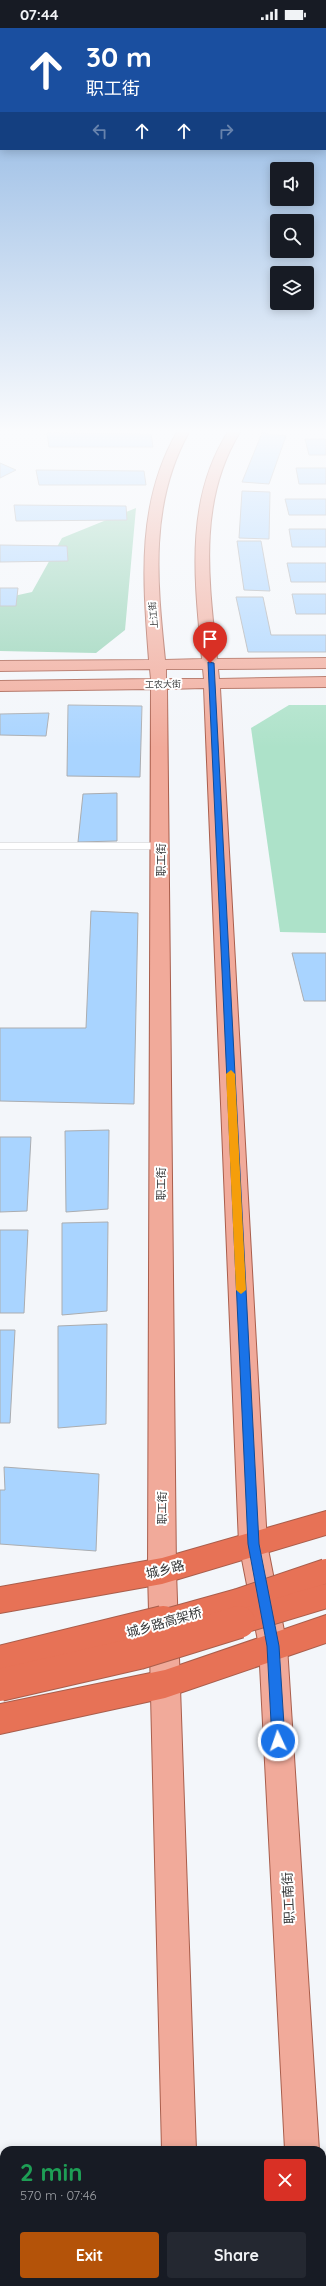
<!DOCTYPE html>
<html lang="en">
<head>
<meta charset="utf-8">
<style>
  body { margin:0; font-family:Quicksand,"Noto Sans SC",sans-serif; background:#242831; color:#f1f3f6; height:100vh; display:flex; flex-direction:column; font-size:15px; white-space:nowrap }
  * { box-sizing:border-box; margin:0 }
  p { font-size:13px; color:#9ea1a6 }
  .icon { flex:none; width:22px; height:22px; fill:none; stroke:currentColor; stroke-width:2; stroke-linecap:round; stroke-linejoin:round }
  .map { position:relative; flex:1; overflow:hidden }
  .side { position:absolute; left:0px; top:2118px; width:326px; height:140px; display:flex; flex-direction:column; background:#171b24; border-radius:12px 12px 0 0; box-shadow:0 2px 10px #0003 }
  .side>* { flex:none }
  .top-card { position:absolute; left:0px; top:0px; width:326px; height:122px; box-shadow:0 2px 10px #0003; background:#1a4fa0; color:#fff; overflow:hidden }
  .fabs { position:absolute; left:270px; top:134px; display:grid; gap:8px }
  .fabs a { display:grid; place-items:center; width:44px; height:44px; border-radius:4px; background:#171b24; box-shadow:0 2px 10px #0003; font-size:20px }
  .pin { position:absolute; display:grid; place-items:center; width:34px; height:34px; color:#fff; margin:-41px -17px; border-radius:50% 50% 50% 0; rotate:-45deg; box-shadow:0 0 4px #0007 }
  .pin .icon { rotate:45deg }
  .me { position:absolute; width:44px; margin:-22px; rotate:357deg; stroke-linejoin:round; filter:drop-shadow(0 0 3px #0008) }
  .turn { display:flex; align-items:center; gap:14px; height:84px; padding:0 20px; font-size:18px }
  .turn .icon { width:52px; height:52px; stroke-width:2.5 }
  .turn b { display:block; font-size:28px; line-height:34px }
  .lanes { display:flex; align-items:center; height:38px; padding:0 20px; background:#0003; justify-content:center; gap:20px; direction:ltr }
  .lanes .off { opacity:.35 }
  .round { display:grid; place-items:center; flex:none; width:42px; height:42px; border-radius:4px; background:#242831 }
  .overview { display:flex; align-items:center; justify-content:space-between; height:68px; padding:0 20px }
  h1 { font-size:24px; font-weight:800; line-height:30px; color:#1e9e55 }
  .button { display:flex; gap:8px; margin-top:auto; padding:8px 20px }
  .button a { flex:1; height:46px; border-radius:4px; background:#b45309; color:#fff; font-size:16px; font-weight:800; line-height:46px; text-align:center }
  .button a+a { background:#242831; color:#f1f3f6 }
  .status { display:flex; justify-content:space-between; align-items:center; height:28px; padding:0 20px; background:#171b24; direction:ltr }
  .status svg { height:11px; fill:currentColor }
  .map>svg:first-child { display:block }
  .green { fill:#ade2c9 }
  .forest { fill:#95d3b6 }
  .building { fill:#a9d4ff; stroke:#abadb0 }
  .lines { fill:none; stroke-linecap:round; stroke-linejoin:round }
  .lane-casing { stroke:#c4c7ca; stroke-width:8 }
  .primary-casing { stroke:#a95e4c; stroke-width:2 }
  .highway-casing { stroke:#a95e4c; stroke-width:2 }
  .lane { stroke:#fff; stroke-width:7 }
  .primary { fill:#f1aa9a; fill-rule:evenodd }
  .highway { fill:#e77256; fill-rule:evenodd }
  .highway-bridge-far1-casing { stroke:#a95e4c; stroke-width:26; stroke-linecap:butt }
  .highway-bridge-casing { stroke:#a95e4c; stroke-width:34; stroke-linecap:butt }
  .highway-bridge-far1 { stroke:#e77256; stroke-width:24 }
  .highway-bridge { stroke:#e77256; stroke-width:32 }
  .route { fill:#1a73e8; stroke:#114b97 }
  .slow { fill:#f59e0b }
  .labels { text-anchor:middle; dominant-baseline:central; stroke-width:4; stroke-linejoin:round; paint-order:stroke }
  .far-street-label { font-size:9px; fill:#37393a; stroke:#fff }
  .street-label { font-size:11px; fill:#37393a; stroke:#fff }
  .near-street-label { font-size:13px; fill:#37393a; stroke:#fff }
</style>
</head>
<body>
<div class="status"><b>07:44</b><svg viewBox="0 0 49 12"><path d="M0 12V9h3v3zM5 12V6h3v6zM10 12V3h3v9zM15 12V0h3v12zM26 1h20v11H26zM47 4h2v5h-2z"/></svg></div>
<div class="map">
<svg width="326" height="2258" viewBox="0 0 326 2258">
  <rect width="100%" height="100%" fill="#f3f6fa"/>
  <path class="green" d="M289 677H326V905L280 904 251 700Z"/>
  <path class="forest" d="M136 480 125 602 96 625 0 623V571L32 564 62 510Z"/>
  <g class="building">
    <path d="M47 405 151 406 153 419H49Z"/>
    <path d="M262 405 286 408 269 456 242 454Z"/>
    <path d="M305 411H326V427H309Z"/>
    <path d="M0 435 16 442 0 450Z"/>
    <path d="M296 440H326V456H299Z"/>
    <path d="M36 442 144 443 146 457H39Z"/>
    <path d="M242 463 270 464 269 511 239 510Z"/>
    <path d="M285 471H326V487H289Z"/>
    <path d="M14 477 126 478 127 492 16 493Z"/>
    <path d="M289 501H326V519H292Z"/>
    <path d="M237 513H261L270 563 244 562Z"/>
    <path d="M0 517 67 518 68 533 0 534Z"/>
    <path d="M287 535H326V554H291Z"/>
    <path d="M0 560H18L16 578H0Z"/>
    <path d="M292 566H326V586H296Z"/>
    <path d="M236 569H263L271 607H326V624H248Z"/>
    <path d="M68 677 142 678 140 749 67 748Z"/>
    <path d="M49 685 46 708 0 707V686Z"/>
    <path d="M117 765V813L78 814 83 766Z"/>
    <path d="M91 883 138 885 134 1076 0 1073V1000H86Z"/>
    <path d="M292 925H326V973H304Z"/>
    <path d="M109 1102 108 1181 66 1184 65 1103Z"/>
    <path d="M0 1109H31L27 1183 0 1184Z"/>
    <path d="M108 1194 107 1283 62 1287V1195Z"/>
    <path d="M0 1202H28L24 1285H0Z"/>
    <path d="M107 1296 106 1396 58 1400V1298Z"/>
    <path d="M0 1302H15L10 1395H0Z"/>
    <path d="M4 1439 99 1446 96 1523 0 1516V1462H5Z"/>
  </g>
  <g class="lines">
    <defs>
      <path id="lane" d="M0 818H161"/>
      <g id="primary">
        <path d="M177 404H189C149 476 157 553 165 632L202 631C195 554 184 473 228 404H240C197 474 209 554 217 631L326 630V640L218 641 219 651 326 649V659L220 660 267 1516 287 1618 319 2122H285L259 1618 239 1516 204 660 167 661 176 1543 196 2122H162L148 1543 151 661 0 663V653L151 651 150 641 0 643V633L149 632C143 553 136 476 177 404ZM166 641H203L204 651H166Z"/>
        <path d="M322 2241 326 2248V2258H292V2254H322Z"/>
        <rect x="165" y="2254" width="36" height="4"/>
      </g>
      <g id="highway">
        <path d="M326 1483V1507L162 1556 0 1585V1559L162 1530Z"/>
        <path d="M326 1587V1615L165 1670 0 1706V1676L165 1642Z"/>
      </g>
    </defs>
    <use href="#lane" class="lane-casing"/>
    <use href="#primary" class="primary-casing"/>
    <use href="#highway" class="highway-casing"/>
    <use href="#lane" class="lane"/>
    <use href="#primary" class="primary"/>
    <use href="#highway" class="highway"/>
    <defs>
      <g id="highway-bridge-far1">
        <path d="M159 1595 238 1573 326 1543"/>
        <path d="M236 1595 326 1568"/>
      </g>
      <g id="highway-bridge">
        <path d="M0 1634 163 1594"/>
        <path d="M0 1657 139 1625 239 1594"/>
      </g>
    </defs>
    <use href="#highway-bridge-far1" class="highway-bridge-far1-casing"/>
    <use href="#highway-bridge" class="highway-bridge-casing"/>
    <use href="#highway-bridge-far1" class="highway-bridge-far1"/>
    <use href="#highway-bridge" class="highway-bridge"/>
  </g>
  <linearGradient id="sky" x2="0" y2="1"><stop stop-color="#81addf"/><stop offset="0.56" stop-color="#fafbfd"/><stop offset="1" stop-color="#fafbfd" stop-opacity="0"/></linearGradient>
  <rect width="326" height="720" fill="url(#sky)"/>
  <path class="route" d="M208 634 214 635 259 1516 279 1618 285 1713 283 1717 278 1719 274 1717 272 1713 267 1618 248 1516Z"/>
  <path class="slow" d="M231 1042 235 1046 246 1262 241 1266 236 1262 226 1046Z"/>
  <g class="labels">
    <g class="far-street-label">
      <text transform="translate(153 587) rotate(-95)">上江街</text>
      <text transform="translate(163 656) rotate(-1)">工农大街</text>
    </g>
    <g class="street-label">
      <text transform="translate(161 832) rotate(-90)">职工街</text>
      <text transform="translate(161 1156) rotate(-90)">职工街</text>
      <text transform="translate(162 1480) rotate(-90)">职工街</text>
    </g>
    <g class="near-street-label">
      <text transform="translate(165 1541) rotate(-14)">城乡路</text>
      <text transform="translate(164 1594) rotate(-16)">城乡路高架桥</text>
      <text transform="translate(288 1870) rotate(-93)">职工南街</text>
    </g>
  </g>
</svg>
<div class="fabs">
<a><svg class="icon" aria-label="sound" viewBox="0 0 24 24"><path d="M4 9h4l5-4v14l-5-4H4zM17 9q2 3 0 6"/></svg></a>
<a><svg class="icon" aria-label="search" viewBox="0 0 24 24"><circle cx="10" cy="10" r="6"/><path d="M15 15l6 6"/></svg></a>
<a><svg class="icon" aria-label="layers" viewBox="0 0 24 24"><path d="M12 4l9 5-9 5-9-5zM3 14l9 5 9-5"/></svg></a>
</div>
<div class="pin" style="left:210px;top:635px;background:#d93025"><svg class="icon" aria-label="arrive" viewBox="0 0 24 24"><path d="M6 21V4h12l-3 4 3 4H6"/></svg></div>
<svg class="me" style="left:278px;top:1713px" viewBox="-20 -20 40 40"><circle r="17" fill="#1a73e8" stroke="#fff" stroke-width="3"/><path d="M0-11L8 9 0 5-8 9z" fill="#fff"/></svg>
<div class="top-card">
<div class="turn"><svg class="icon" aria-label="ahead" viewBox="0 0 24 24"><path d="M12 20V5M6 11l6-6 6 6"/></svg><div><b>30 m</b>职工街</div></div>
<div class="lanes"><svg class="icon off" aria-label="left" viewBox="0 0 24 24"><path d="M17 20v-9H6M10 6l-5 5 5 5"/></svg><svg class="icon" aria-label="ahead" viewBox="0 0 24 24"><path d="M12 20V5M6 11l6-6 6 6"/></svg><svg class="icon" aria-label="ahead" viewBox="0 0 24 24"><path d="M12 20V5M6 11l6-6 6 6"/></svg><svg class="icon off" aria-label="right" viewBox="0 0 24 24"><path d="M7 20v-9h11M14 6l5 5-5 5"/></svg></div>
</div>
<section class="side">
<div class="overview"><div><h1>2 min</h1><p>570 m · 07:46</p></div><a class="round" style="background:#d93025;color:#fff"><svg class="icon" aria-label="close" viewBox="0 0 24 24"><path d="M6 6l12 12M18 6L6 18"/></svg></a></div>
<div class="button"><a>Exit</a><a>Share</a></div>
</section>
</div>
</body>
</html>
